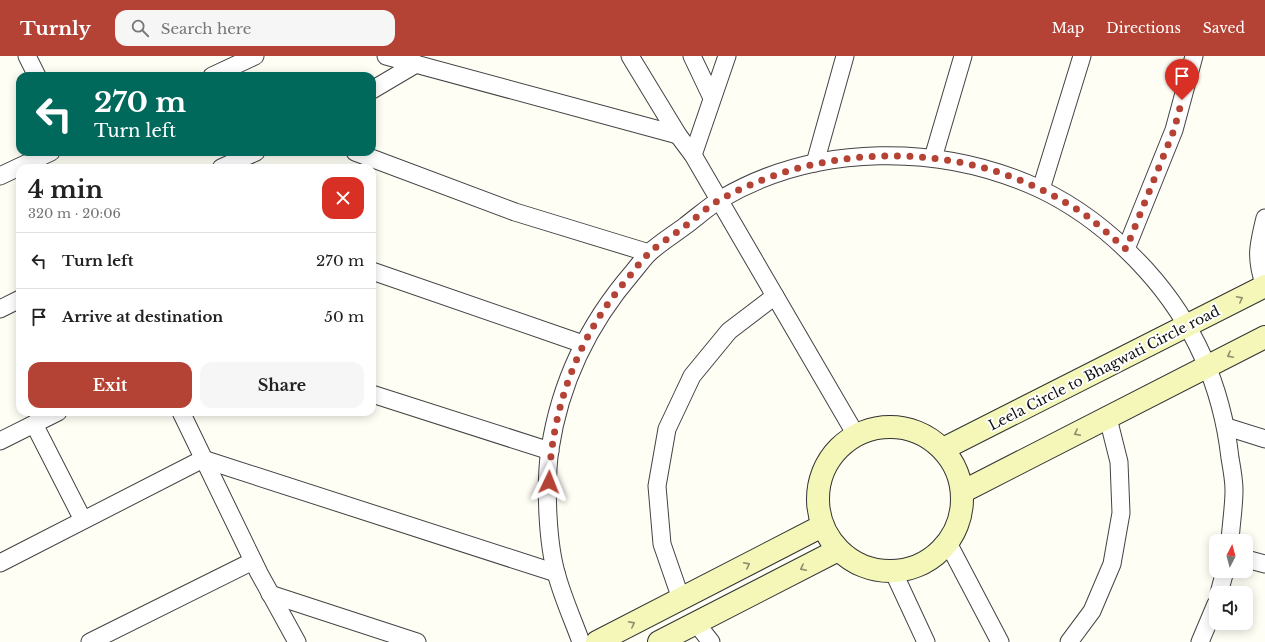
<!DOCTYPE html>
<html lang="en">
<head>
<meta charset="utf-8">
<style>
  body { margin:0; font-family:"Libre Baskerville",serif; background:#f6f6f6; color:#222; height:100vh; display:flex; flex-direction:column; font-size:15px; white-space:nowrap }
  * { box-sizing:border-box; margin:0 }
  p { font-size:13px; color:#767676 }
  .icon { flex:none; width:22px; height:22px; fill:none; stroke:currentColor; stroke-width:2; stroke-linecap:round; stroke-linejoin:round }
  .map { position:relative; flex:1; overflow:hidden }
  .sheet { position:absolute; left:16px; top:108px; width:360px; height:252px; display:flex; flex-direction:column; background:#fff; border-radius:12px; box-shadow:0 2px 10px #0003 }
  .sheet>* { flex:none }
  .top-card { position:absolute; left:16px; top:16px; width:360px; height:84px; border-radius:12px; box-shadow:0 2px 10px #0003; background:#00695c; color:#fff; overflow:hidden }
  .needle { width:26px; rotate:6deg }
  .controls { position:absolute; left:1209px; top:478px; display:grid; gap:8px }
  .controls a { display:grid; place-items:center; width:44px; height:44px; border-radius:8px; background:#fff; box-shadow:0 2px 10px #0003; font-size:20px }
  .pin { position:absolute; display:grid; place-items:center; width:34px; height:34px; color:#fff; margin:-41px -17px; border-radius:50% 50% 50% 0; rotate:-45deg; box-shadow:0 0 4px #0007 }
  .pin .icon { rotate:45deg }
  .me { position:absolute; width:44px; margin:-22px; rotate:2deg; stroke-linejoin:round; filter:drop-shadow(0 0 3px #0008) }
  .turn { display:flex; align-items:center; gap:14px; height:84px; padding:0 12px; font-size:18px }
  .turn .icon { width:52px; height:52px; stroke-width:2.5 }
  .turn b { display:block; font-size:28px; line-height:34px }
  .round { display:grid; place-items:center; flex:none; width:42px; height:42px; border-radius:12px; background:#f6f6f6 }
  .headline { display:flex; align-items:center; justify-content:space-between; height:68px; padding:0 12px }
  h1 { font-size:24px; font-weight:700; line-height:30px }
  .button { display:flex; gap:8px; margin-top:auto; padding:8px 12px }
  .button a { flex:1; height:46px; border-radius:12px; background:#b44335; color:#fff; font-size:16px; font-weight:700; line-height:46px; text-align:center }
  .button a+a { background:#f6f6f6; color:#222 }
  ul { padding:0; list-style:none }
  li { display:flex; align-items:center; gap:12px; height:56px; padding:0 12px; border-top:1px solid #e0e0e0 }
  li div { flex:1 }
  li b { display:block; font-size:15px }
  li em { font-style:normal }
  header { display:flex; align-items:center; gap:24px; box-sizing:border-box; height:56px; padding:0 20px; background:#b44335; color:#fff }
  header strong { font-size:19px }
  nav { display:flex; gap:22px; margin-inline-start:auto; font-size:14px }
  .search { width:280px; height:36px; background:#f6f6f6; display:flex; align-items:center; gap:10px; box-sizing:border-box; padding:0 14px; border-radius:12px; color:#767676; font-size:15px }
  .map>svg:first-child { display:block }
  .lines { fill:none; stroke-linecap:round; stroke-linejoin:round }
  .street-casing { stroke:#434343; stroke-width:19 }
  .secondary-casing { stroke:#323232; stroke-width:24 }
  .street { stroke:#fff; stroke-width:17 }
  .secondary { stroke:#f4f7b7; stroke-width:22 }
  .oneway { stroke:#8d8f6c }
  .route { stroke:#b44335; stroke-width:7; stroke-dasharray:0 12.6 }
  .labels { text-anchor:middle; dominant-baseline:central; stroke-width:4; stroke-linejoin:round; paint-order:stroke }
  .street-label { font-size:14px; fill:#101010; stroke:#fff }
</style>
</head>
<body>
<header>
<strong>Turnly</strong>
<div class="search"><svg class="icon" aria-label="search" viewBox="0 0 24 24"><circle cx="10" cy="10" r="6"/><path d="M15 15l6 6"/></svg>Search here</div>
<nav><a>Map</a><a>Directions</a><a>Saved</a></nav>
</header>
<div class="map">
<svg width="1265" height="586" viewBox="0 0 1265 586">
  <rect width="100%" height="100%" fill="#fefef5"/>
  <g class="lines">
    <defs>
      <g id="street">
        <path d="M27 0 37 20"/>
        <path d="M386 0 678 79"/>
        <path d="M630 0 678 79 693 99 856 379"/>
        <path d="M692 0 712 42"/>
        <path d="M212 20 255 0"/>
        <path d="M372 34 416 8"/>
        <path d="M355 96 515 156 649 197"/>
        <path d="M693 99 727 0"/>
        <path d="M933 102 963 0"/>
        <path d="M815 107 845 0"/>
        <path d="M221 112 256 96"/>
        <path d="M0 120 51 96"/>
        <path d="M1041 133 1082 0"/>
        <path d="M1265 162C1258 190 1255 202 1265 231"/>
        <path d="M1126 193 1174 74 1194 0"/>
        <path d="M372 215 583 288"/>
        <path d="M0 253 20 243"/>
        <path d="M372 338 550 395"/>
        <path d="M181 356 259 517 297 586"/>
        <path d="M34 368 83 464"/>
        <path d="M1227 371 1265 383"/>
        <path d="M0 385 58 356"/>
        <path d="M948 487 1000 586"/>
        <path d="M1246 503 1265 508"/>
        <path d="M0 507 203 403 556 517"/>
        <path d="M893 515 926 586"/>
        <path d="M1219 537 1225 515"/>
        <path d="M270 538 417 586"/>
        <path d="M681 543 662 488 657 430 667 373 692 320 729 275 775 240"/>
        <path d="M696 567 711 586"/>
        <path d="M90 586 253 505"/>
        <path d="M581 586C573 564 563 542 557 520 547 487 545 427 550 393 560 327 589 267 633 216 638 210 643 203 649 197 660 187 673 179 685 170 697 161 708 151 721 143 816 87 941 87 1040 133 1080 152 1116 181 1146 214 1194 267 1222 331 1230 402 1232 413 1234 424 1234 434 1234 451 1231 468 1230 485"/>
        <path d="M1069 586 1092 555 1112 508 1121 457 1119 406 1108 362"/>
        <path d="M1200 586 1216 548"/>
      </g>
      <g id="secondary">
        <circle cx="890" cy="443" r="72"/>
        <path d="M943 393 1265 230"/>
        <path d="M962 436 1265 281"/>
        <path d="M597 586 822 470"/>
        <path d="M659 586 838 494"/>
      </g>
    </defs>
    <use href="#street" class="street-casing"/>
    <use href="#secondary" class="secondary-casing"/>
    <use href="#street" class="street"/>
    <use href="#secondary" class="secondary"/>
  </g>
  <defs><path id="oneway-chevron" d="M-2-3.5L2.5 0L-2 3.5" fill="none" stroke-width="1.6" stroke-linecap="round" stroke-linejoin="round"/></defs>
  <g class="oneway">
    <use href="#oneway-chevron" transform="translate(1240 243) rotate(-27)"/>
    <use href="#oneway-chevron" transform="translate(1230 299) rotate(153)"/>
    <use href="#oneway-chevron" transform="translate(1077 377) rotate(153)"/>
    <use href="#oneway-chevron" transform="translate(747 509) rotate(-27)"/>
    <use href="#oneway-chevron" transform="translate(803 512) rotate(153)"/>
    <use href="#oneway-chevron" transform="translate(632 568) rotate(-27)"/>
  </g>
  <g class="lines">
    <path class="route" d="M549 426C552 350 579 278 629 221 635 213 642 204 649 197 659 188 672 180 684 171 696 162 708 150 721 143 802 99 899 88 988 113 1022 123 1058 140 1087 160 1100 170 1113 182 1126 193L1174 74 1182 44"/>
  </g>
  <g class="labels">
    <g class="street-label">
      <text transform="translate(1104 312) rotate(-27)">Leela Circle to Bhagwati Circle road</text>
    </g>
  </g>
</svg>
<div class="controls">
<a><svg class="needle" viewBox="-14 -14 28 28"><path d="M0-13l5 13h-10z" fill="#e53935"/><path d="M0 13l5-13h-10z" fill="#767676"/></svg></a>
<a><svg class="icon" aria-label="sound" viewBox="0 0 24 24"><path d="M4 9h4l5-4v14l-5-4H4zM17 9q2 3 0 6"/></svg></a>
</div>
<div class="pin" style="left:1182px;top:44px;background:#d93025"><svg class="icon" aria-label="arrive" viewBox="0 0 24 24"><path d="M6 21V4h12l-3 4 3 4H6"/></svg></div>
<svg class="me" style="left:549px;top:426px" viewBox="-20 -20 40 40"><path d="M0-17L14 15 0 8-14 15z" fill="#b44335" stroke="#fff" stroke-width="4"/></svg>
<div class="top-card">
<div class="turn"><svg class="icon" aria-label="left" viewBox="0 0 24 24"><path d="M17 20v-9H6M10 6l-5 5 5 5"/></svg><div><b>270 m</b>Turn left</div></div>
</div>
<section class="sheet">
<div class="headline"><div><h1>4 min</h1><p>320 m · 20:06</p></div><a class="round" style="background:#d93025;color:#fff"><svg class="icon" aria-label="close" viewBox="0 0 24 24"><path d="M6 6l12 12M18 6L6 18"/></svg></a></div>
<ul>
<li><svg class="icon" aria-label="left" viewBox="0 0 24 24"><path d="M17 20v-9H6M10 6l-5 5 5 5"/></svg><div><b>Turn left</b></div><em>270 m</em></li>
<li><svg class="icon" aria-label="arrive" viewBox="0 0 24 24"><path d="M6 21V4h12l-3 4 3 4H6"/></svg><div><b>Arrive at destination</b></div><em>50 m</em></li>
</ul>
<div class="button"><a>Exit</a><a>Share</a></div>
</section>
</div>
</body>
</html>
